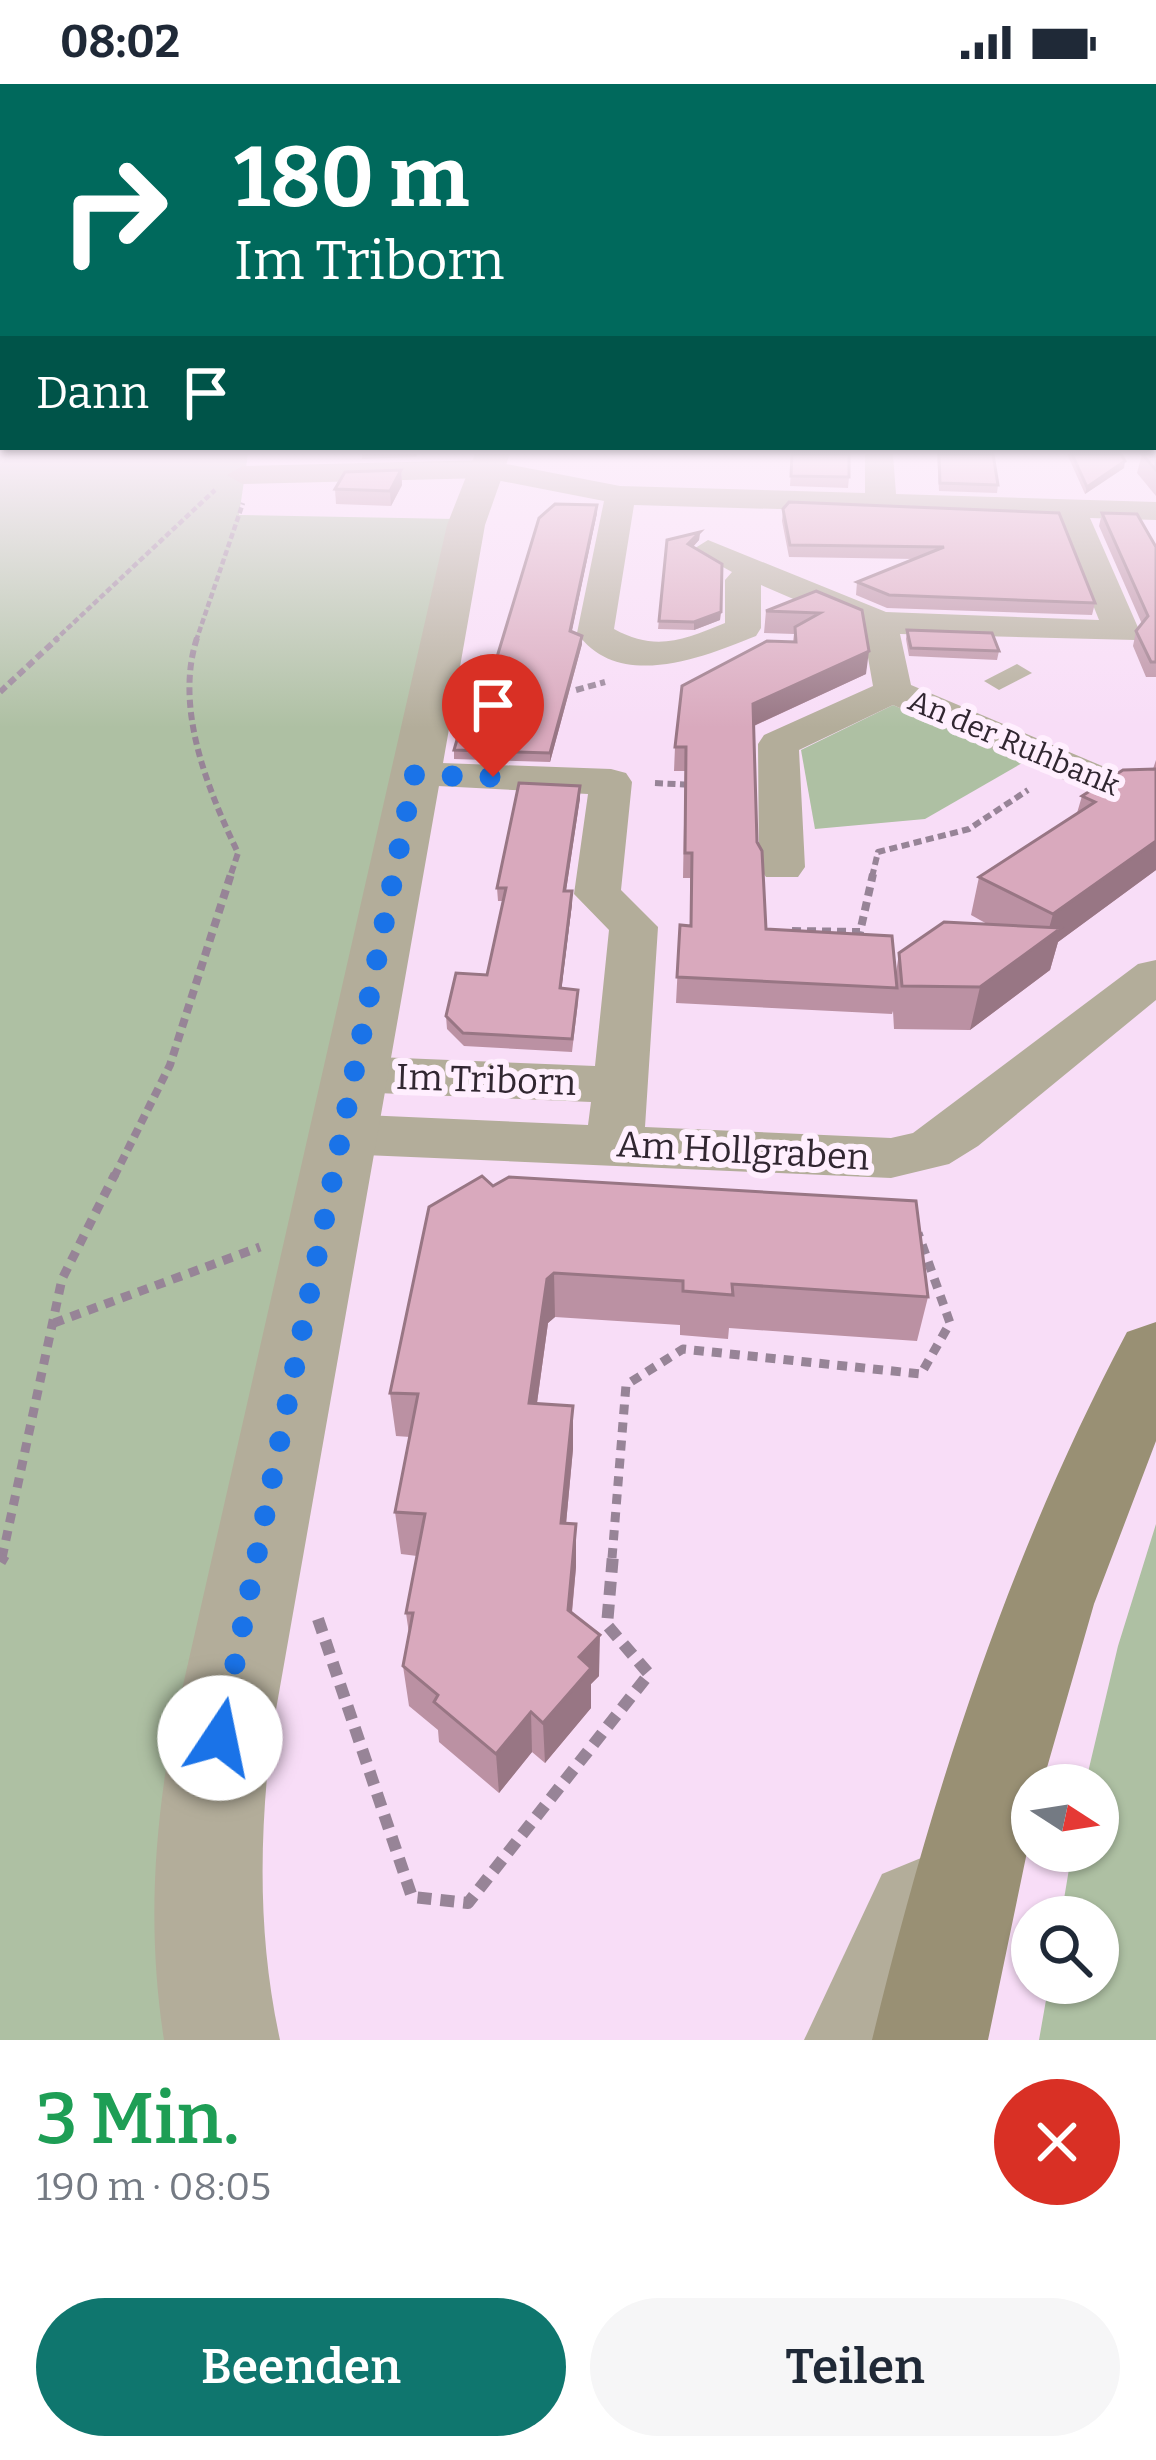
<!DOCTYPE html>
<html lang="de">
<head>
<meta charset="utf-8">
<style>
  body { margin:0; font-family:Bitter,serif; background:#f6f6f7; color:#1f2937; height:100vh; display:flex; flex-direction:column; font-size:45px; white-space:nowrap }
  * { box-sizing:border-box; margin:0 }
  p { font-size:39px; color:#747a83 }
  .icon { flex:none; width:66px; height:66px; fill:none; stroke:currentColor; stroke-width:2; stroke-linecap:round; stroke-linejoin:round }
  .map { position:relative; height:1956px; overflow:hidden }
  .panel { display:flex; flex-direction:column; background:#fff; flex:1 }
  .panel>* { flex:none }
  .banner { position:absolute; left:0px; top:0px; width:1158px; height:366px; box-shadow:0 3px 9px #0004; background:#00695c; color:#fff; overflow:hidden }
  .needle { width:78px; rotate:102deg }
  .tools { position:absolute; left:1011px; top:1680px; display:grid; gap:24px }
  .tools a { display:grid; place-items:center; width:108px; height:108px; border-radius:50%; background:#fff; box-shadow:0 3px 9px #0004; font-size:60px }
  .pin { position:absolute; display:grid; place-items:center; width:102px; height:102px; color:#fff; margin:-123px -51px; border-radius:50% 50% 50% 0; rotate:-45deg; box-shadow:0 0 12px #0007 }
  .pin .icon { rotate:45deg }
  .me { position:absolute; width:132px; margin:-66px; rotate:11deg; stroke-linejoin:round; filter:drop-shadow(0 0 9px #0008) }
  .turn { display:flex; align-items:center; gap:42px; height:252px; padding:0 36px; font-size:54px }
  .turn .icon { width:156px; height:156px; stroke-width:2.5 }
  .turn b { display:block; font-size:84px; line-height:102px }
  .then { display:flex; align-items:center; height:114px; padding:0 36px; background:#0003; gap:24px; font-size:45px }
  .round { display:grid; place-items:center; flex:none; width:126px; height:126px; border-radius:63px; background:#f6f6f7 }
  .summary { display:flex; align-items:center; justify-content:space-between; height:204px; padding:0 36px }
  h1 { font-size:72px; font-weight:600; line-height:90px; color:#1e9e55 }
  .action { display:flex; gap:24px; margin-top:auto; padding:24px 36px }
  .action a { flex:1; height:138px; border-radius:72px; background:#0f766e; color:#fff; font-size:48px; font-weight:600; line-height:138px; text-align:center }
  .action a+a { background:#f6f6f7; color:#1f2937 }
  .status { display:flex; justify-content:space-between; align-items:center; height:84px; padding:0 60px; background:#fff; direction:ltr }
  .status svg { height:33px; fill:currentColor }
  .map>svg:first-child { display:block }
  .green { fill:#aec0a3 }
  .lines { fill:none; stroke-linecap:round; stroke-linejoin:round }
  .path-far4 { stroke:#978497; stroke-width:4.5; stroke-dasharray:6 3; stroke-linecap:butt }
  .path-far3 { stroke:#978497; stroke-width:6; stroke-dasharray:8 4.5; stroke-linecap:butt }
  .path-far2 { stroke:#978497; stroke-width:8; stroke-dasharray:9 6; stroke-linecap:butt }
  .path-far1 { stroke:#978497; stroke-width:9; stroke-dasharray:10 8; stroke-linecap:butt }
  .path { stroke:#978497; stroke-width:12; stroke-dasharray:14 9; stroke-linecap:butt }
  .pedestrian { fill:#b3ad9a; fill-rule:evenodd }
  .minor { fill:#b3ad9a; fill-rule:evenodd }
  .tertiary { fill:#b3ad9a; fill-rule:evenodd }
  .secondary { fill:#999074; fill-rule:evenodd }
  .wall { fill:#bb91a3 }
  .shaded-wall { fill:#987684 }
  .building { fill:#d9a9bd; stroke:#987684; stroke-width:3 }
  .route { stroke:#1a73e8; stroke-width:21; stroke-dasharray:0 37.8 }
  .labels { text-anchor:middle; dominant-baseline:central; stroke-width:12; stroke-linejoin:round; paint-order:stroke }
  .far-street-label { font-size:30px; fill:#312731; stroke:#ffeffe }
  .street-label { font-size:36px; fill:#312731; stroke:#ffeffe }
</style>
</head>
<body>
<div class="status"><b>08:02</b><svg viewBox="0 0 49 12"><path d="M0 12V9h3v3zM5 12V6h3v6zM10 12V3h3v9zM15 12V0h3v12zM26 1h20v11H26zM47 4h2v5h-2z"/></svg></div>
<div class="map">
<svg width="1156" height="1956" viewBox="0 0 1156 1956">
  <rect width="100%" height="100%" fill="#f8ddf7"/>
  <g class="green">
    <path d="M0 370H248L239 431 455 435 222 1956H0Z"/>
    <path d="M893 621 1024 678 925 735 815 745 801 666Z"/>
    <path d="M1156 1440V1956H1039L1049 1899H1098V1833H1061L1072 1767H1098V1701H1085L1118 1562Z"/>
  </g>
  <g class="lines">
    <g class="path-far4">
      <path d="M54 557 215 406"/>
      <path d="M196 557 243 419"/>
    </g>
    <g class="path-far3">
      <path d="M197 554C174 624 208 706 238 769L230 793"/>
      <path d="M576 606 605 598"/>
      <path d="M0 608 58 554"/>
      <path d="M655 699 694 701"/>
      <path d="M872 793 878 768 969 745 1028 706"/>
    </g>
    <g class="path-far2">
      <path d="M792 847 860 848 873 790"/>
      <path d="M114 1093 170 981 231 790"/>
    </g>
    <g class="path-far1">
      <path d="M54 1239 260 1163"/>
      <path d="M2 1474 62 1195 115 1090"/>
      <path d="M612 1474 626 1301 683 1265 921 1290 950 1239 918 1149"/>
    </g>
    <g class="path">
      <path d="M0 1478 4 1471"/>
      <path d="M318 1535 412 1813 468 1819 649 1590 607 1541 613 1471"/>
    </g>
    <path class="pedestrian" d="M1017 580 1032 589 999 606 984 597Z"/>
    <g class="minor">
      <path d="M865 370H893L896 410 1156 418V436L1090 434 1140 548 1135 556 900 550 911 601 1147 701 1153 710 1147 719H1117L893 621 799 666 805 783 798 793H766L759 783 758 660 764 651 873 602 863 545 761 501V544L756 552C704 573 619 608 577 549L604 417 486 394 242 400 227 391 242 382 486 376 620 402 865 409ZM634 421 1058 433 1099 536 886 528 708 456 692 466 732 488 725 496V539C683 556 656 568 614 545Z"/>
      <path d="M414 678 611 685 626 689 632 698 621 806 658 843 645 1043 891 1054 913 1049 1138 880 1156 876V916L978 1062 949 1080 891 1094 341 1070 321 1064 312 1050 321 1036 341 1030 588 1041 591 1018 353 1008 334 1003 326 990 334 977 353 972 595 982 609 846 574 810 588 710 399 700 393 691 399 682Z"/>
    </g>
    <g class="tertiary">
      <path d="M475 370H510L485 441 271 1654C259 1757 258 1854 280 1956H164C148 1853 153 1756 171 1654L447 441Z"/>
      <path d="M921 1774 960 1790 976 1829 921 1956H804L882 1790Z"/>
    </g>
    <path class="secondary" d="M1156 1238V1357L1094 1520 1042 1701H1032V1744L988 1956H872C932 1709 1008 1473 1127 1248Z"/>
  </g>
  <g class="wall">
    <path d="M362 370H418L416 373 362 375Z"/>
    <path d="M792 370 849 393 848 404 790 402Z"/>
    <path d="M937 370H993L998 401 997 409 939 407Z"/>
    <path d="M1067 370H1121L1124 384 1085 410Z"/>
    <path d="M1142 370H1156V412L1137 389Z"/>
    <path d="M401 386 402 401 391 422 336 420 335 405Z"/>
    <path d="M783 425 1059 429 1095 519 1092 531 887 524 856 511 857 498 915 475 789 473 782 437Z"/>
    <path d="M597 429 572 547 582 560 550 678 454 675V666L497 573Z"/>
    <path d="M1102 429 1156 463V593H1146L1133 562 1136 547 1142 540 1099 442Z"/>
    <path d="M700 448 699 456 693 463 722 480 720 536 694 546 658 545 667 456Z"/>
    <path d="M816 507 866 590 754 642 757 758 766 845 896 889 899 869 989 841 971 831 979 793 1077 729 1082 712 1153 685 1156 676V786L1058 858 1050 886 970 946 894 945 893 927 892 930 676 919 680 841 690 842V794H683L685 687H674L675 663 793 558 794 550 764 549 766 527Z"/>
    <path d="M907 546 999 567 997 576 909 572 906 555Z"/>
    <path d="M580 714 566 807H572V820L561 905 578 918 572 968 464 962 447 945 446 932 487 891 504 817H498L497 804Z"/>
    <path d="M493 1102 928 1213 917 1257 729 1244 728 1255 680 1251V1241L555 1233 548 1239 537 1319 573 1365 566 1440H576V1483L572 1529 599 1592 591 1600V1624L545 1679 532 1668 499 1709 439 1658 438 1646 409 1622 403 1582 409 1550 406 1529 417 1472 401 1470 395 1428 410 1353 396 1352 390 1309Z"/>
  </g>
  <g class="shaded-wall">
    <path d="M1125 377 1124 384 1085 410 1087 403Z"/>
    <path d="M401 386 402 401 391 422 390 407Z"/>
    <path d="M597 421V429L570 555V547Z"/>
    <path d="M700 448 699 456 688 468V460Z"/>
    <path d="M721 528 720 536 694 546V538Z"/>
    <path d="M582 552V560L550 678V669Z"/>
    <path d="M869 567 866 590 751 643 753 620Z"/>
    <path d="M580 702V714L564 820V807Z"/>
    <path d="M1156 754V786L1058 858 1050 886 970 946 980 903 1046 855 1053 830Z"/>
    <path d="M572 807V820L560 917V904Z"/>
    <path d="M554 1189 555 1233 548 1239 531 1362 529 1319 547 1195Z"/>
    <path d="M573 1322V1365L562 1482 561 1439Z"/>
    <path d="M576 1440V1483L568 1568V1526Z"/>
    <path d="M600 1551 599 1592 591 1600V1624L545 1679 543 1639 579 1573Z"/>
    <path d="M531 1628 532 1668 499 1709 496 1670Z"/>
  </g>
  <g class="building">
    <path d="M792 370H849V393L791 392Z"/>
    <path d="M939 370H993L998 401 940 399Z"/>
    <path d="M1072 370H1121L1125 377 1087 403Z"/>
    <path d="M1142 370H1156V386Z"/>
    <path d="M401 386 390 407 335 405 345 388Z"/>
    <path d="M789 418 1059 429 1095 519 889 511 857 498 944 463 790 461 783 425Z"/>
    <path d="M555 420 597 421 570 547 582 552 550 669 454 666 481 573H497L539 434Z"/>
    <path d="M1102 429 1137 430 1156 463V578H1151L1136 547 1148 532Z"/>
    <path d="M700 448 688 460 722 480 721 528 694 538 659 537 667 456Z"/>
    <path d="M816 507 862 526 869 567 753 620 757 758 762 767 766 845 892 852 897 904 677 893 680 841 691 842 692 769H685L686 663H675L682 602 767 557 796 558 795 543 820 529 766 527Z"/>
    <path d="M907 546 992 549 999 567 911 564Z"/>
    <path d="M1156 685V757L1053 830 979 793 1095 718 1082 712 1123 686Z"/>
    <path d="M519 699 580 702 564 807H572L560 904 578 906 572 955 463 949 446 932 456 889 487 891 506 804H497Z"/>
    <path d="M944 838 1061 844 980 903 902 902 899 869Z"/>
    <path d="M482 1092 493 1102 509 1093 916 1117 928 1213 732 1200 733 1211 683 1207V1197L554 1189 547 1195 529 1319 573 1322 561 1439 576 1440 568 1526 600 1551 579 1573 591 1584 543 1639 531 1628 496 1670 434 1618 438 1611 403 1582 413 1529H406L425 1430 395 1428 418 1310 390 1309 429 1123Z"/>
  </g>
  <linearGradient id="sky" x2="0" y2="1"><stop stop-color="#7da7d5"/><stop offset="0.57" stop-color="#fcf0fb"/><stop offset="1" stop-color="#fcf0fb" stop-opacity="0"/></linearGradient>
  <rect width="1156" height="644" fill="url(#sky)"/>
  <g class="lines">
    <path class="route" d="M220 1654 414 691 493 693"/>
  </g>
  <g class="labels">
    <g class="far-street-label">
      <text transform="translate(1014 659) rotate(23)">An der Ruhbank</text>
    </g>
    <g class="street-label">
      <text transform="translate(486 996) rotate(2)">Im Triborn</text>
      <text transform="translate(743 1067) rotate(3)">Am Hollgraben</text>
    </g>
  </g>
</svg>
<div class="tools">
<a><svg class="needle" viewBox="-14 -14 28 28"><path d="M0-13l5 13h-10z" fill="#e53935"/><path d="M0 13l5-13h-10z" fill="#747a83"/></svg></a>
<a><svg class="icon" aria-label="search" viewBox="0 0 24 24"><circle cx="10" cy="10" r="6"/><path d="M15 15l6 6"/></svg></a>
</div>
<div class="pin" style="left:493px;top:693px;background:#d93025"><svg class="icon" aria-label="arrive" viewBox="0 0 24 24"><path d="M6 21V4h12l-3 4 3 4H6"/></svg></div>
<svg class="me" style="left:220px;top:1654px" viewBox="-20 -20 40 40"><circle r="19" fill="#fff"/><path d="M0-13L10 11 0 6-10 11z" fill="#1a73e8"/></svg>
<div class="banner">
<div class="turn"><svg class="icon" aria-label="right" viewBox="0 0 24 24"><path d="M7 20v-9h11M14 6l5 5-5 5"/></svg><div><b>180 m</b>Im Triborn</div></div>
<div class="then">Dann<svg class="icon" aria-label="arrive" viewBox="0 0 24 24"><path d="M6 21V4h12l-3 4 3 4H6"/></svg></div>
</div>
</div>
<section class="panel">
<div class="summary"><div><h1>3 Min.</h1><p>190 m · 08:05</p></div><a class="round" style="background:#d93025;color:#fff"><svg class="icon" aria-label="close" viewBox="0 0 24 24"><path d="M6 6l12 12M18 6L6 18"/></svg></a></div>
<div class="action"><a>Beenden</a><a>Teilen</a></div>
</section>
</body>
</html>
